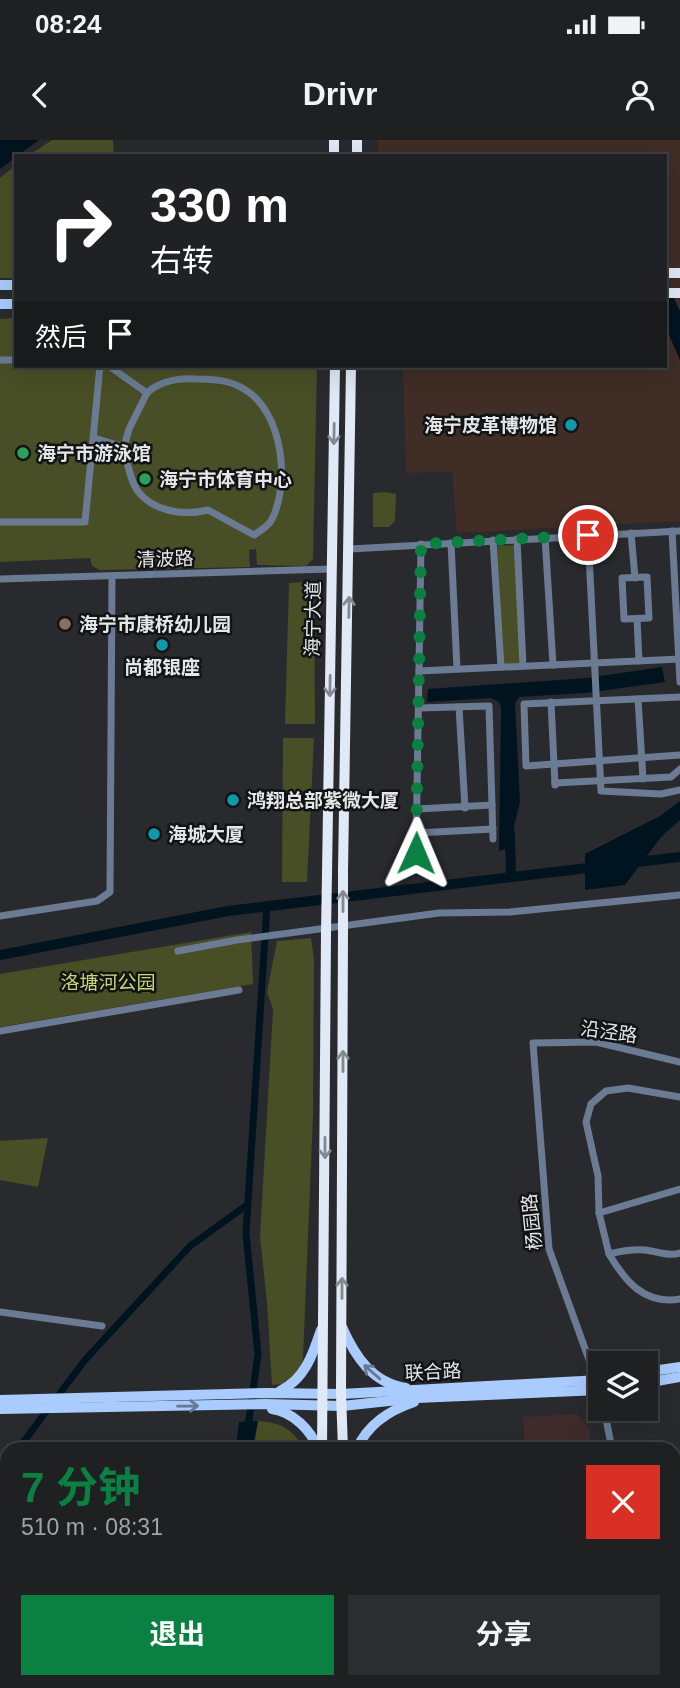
<!DOCTYPE html>
<html lang="zh">
<head>
<meta charset="utf-8">
<style>
  body { margin:0; font-family:Helvetica,"Noto Sans SC",sans-serif; background:#2c2d2f; color:#f1f3f6; height:100vh; display:flex; flex-direction:column; font-size:26px; white-space:nowrap }
  * { box-sizing:border-box; margin:0 }
  p { font-size:23px; color:#a1a3a5 }
  .icon { flex:none; width:38px; height:38px; fill:none; stroke:currentColor; stroke-width:2; stroke-linecap:round; stroke-linejoin:round }
  .map { position:relative; flex:1; overflow:hidden }
  .side { position:absolute; left:0px; top:1302px; width:681px; height:247px; display:flex; flex-direction:column; background:#1f2022; border-radius:21px 21px 0 0; box-shadow:0 7px 28px #0002,0 0 0 2px #3c3e40 }
  .side>* { flex:none }
  .banner { position:absolute; left:14px; top:14px; width:653px; height:214px; border-radius:0px; box-shadow:0 7px 28px #0002,0 0 0 2px #3c3e40; background:#202124; color:#fff; overflow:hidden }
  .fabs { position:absolute; left:588px; top:1211px; display:grid; gap:14px }
  .fabs a { display:grid; place-items:center; width:70px; height:70px; border-radius:0px; background:#1f2022; box-shadow:0 7px 28px #0002,0 0 0 2px #3c3e40; font-size:35px }
  .pin { position:absolute; display:grid; place-items:center; width:60px; height:60px; color:#fff; margin:-30px; border:4px solid #fff; border-radius:50%; box-shadow:0 2px 7px #0007 }
  .me { position:absolute; width:77px; margin:-38px; rotate:1deg; stroke-linejoin:round; filter:drop-shadow(0 0 5px #0008) }
  .turn { display:flex; align-items:center; gap:24px; height:147px; padding:0 21px; font-size:32px }
  .turn .icon { width:91px; height:91px; stroke-width:2.5 }
  .turn b { display:block; font-size:49px; line-height:60px }
  .then { display:flex; align-items:center; height:66px; padding:0 21px; background:#0003; gap:14px; font-size:26px }
  .round { display:grid; place-items:center; flex:none; width:74px; height:74px; border-radius:0px; background:#2c2d2f }
  .summary { display:flex; align-items:center; justify-content:space-between; height:119px; padding:0 21px }
  h1 { font-size:42px; font-weight:700; line-height:52px; color:#0b8043 }
  .button { display:flex; gap:14px; margin-top:auto; padding:14px 21px }
  .button a { flex:1; height:80px; border-radius:0px; background:#0b8043; color:#fff; font-size:28px; font-weight:700; line-height:80px; text-align:center }
  .button a+a { background:#2c2d2f; color:#f1f3f6 }
  .status { display:flex; justify-content:space-between; align-items:center; height:49px; padding:0 35px; background:#1f2022; direction:ltr }
  .status svg { height:19px; fill:currentColor }
  header { display:flex; justify-content:space-between; align-items:center; height:91px; padding:0 21px; background:#1f2022; font-size:32px; font-weight:700 }
  .map>svg:first-child { display:block }
  .commercial { fill:#3f2d26 }
  .medical { fill:#402c2d }
  .green { fill:#484e25 }
  .water { fill:#001420 }
  .lines { fill:none; stroke-linecap:round; stroke-linejoin:round }
  .canal { stroke:#001420; stroke-width:7 }
  .river { stroke:#001420; stroke-width:10 }
  .minor { stroke:#6a7b93; stroke-width:7 }
  .major { stroke:#a9cbfd; stroke-width:10 }
  .highway { stroke:#e1e9f6; stroke-width:10 }
  .highway-bridge { stroke:#e1e9f6; stroke-width:10 }
  .oneway { stroke:#848990 }
  .oneway2 { stroke:#657894 }
  .route { stroke:#0b8043; stroke-width:12; stroke-dasharray:0 21.6 }
  .culture-dot { fill:#0f9aa8; stroke:#121314; stroke-width:2.5 }
  .leisure-dot { fill:#2e9e5b; stroke:#121314; stroke-width:2.5 }
  .education-dot { fill:#8d6e63; stroke:#121314; stroke-width:2.5 }
  .labels { text-anchor:middle; dominant-baseline:central; stroke-width:5; stroke-linejoin:round; paint-order:stroke }
  .poi-label { font-size:19px; font-weight:bold; fill:#e5e6e8; stroke:#121314; text-anchor:start }
  .street-label { font-size:19px; fill:#e5e6e8; stroke:#121314 }
  .park-label { font-size:19px; fill:#cad876; stroke:#121314 }
</style>
</head>
<body>
<div class="status"><b>08:24</b><svg viewBox="0 0 49 12"><path d="M0 12V9h3v3zM5 12V6h3v6zM10 12V3h3v9zM15 12V0h3v12zM26 1h20v11H26zM47 4h2v5h-2z"/></svg></div>
<header><svg class="icon" aria-label="back" viewBox="0 0 24 24"><path d="M15 5l-7 7 7 7"/></svg>Drivr<svg class="icon" aria-label="person" viewBox="0 0 24 24"><circle cx="12" cy="8" r="4"/><path d="M4 21q1-7 8-7t8 7"/></svg></header>
<div class="map">
<svg width="680" height="1548" viewBox="0 0 680 1548">
  <rect width="100%" height="100%" fill="#292a2e"/>
  <path class="commercial" d="M378 0H680V381L457 393 452 332 406 333 403 226H665V16H378Z"/>
  <path class="medical" d="M577 1274 590 1290V1309H525L523 1277Z"/>
  <g class="green">
    <path d="M52 0H113L114 16H28Z"/>
    <path d="M16 25V138H0V38Z"/>
    <path d="M16 178V226H317L313 419 306 426 257 425 256 409 249 410 250 427 100 430 92 426 90 418 0 422V179Z"/>
    <path d="M385 352 396 354 395 381 389 387H373V353Z"/>
    <path d="M515 405 521 524H503L497 406Z"/>
    <path d="M304 442 314 447 315 584H285L289 443Z"/>
    <path d="M283 598H314L307 742H282Z"/>
    <path d="M251 792 253 844 0 887V834Z"/>
    <path d="M311 798 314 820 313 975 302 1242 272 1245 267 1162 260 1097 273 869 267 852 277 801Z"/>
    <path d="M48 998 38 1047 0 1040V1001Z"/>
    <path d="M258 1281C284 1283 290 1289 306 1309H254Z"/>
    <path d="M234 1542H298L293 1548H237Z"/>
  </g>
  <g class="water">
    <path d="M0 0H39L0 29Z"/>
    <path d="M665 139 680 171V220L665 186Z"/>
    <path d="M662 527 665 542 586 553 519 557 515 564 520 662 514 686 513 707 499 711 501 568 499 562 491 558 427 562 428 549 587 538Z"/>
    <path d="M680 661V680L661 697 625 745 585 750V714L660 676Z"/>
    <path d="M258 1281 252 1309H236L239 1282Z"/>
  </g>
  <g class="lines">
    <g class="canal">
      <path d="M18 1309 85 1220 190 1106 247 1065"/>
      <path d="M245 1309 258 1214 246 1093 267 766"/>
      <path d="M0 1333 7 1324"/>
    </g>
    <g class="river">
      <path d="M510 694 511 737"/>
      <path d="M629 723 680 717"/>
      <path d="M0 815 228 771 596 727"/>
    </g>
    <g class="minor">
      <path d="M0 220H16"/>
      <path d="M94 298 124 307C127 321 129 337 137 350 153 372 184 376 208 370L254 395C260 391 267 387 271 381 291 345 283 271 244 249 230 240 213 239 197 239 180 238 160 241 147 253L109 226"/>
      <path d="M124 307 129 289 147 253"/>
      <path d="M0 382H85L100 226"/>
      <path d="M672 391 680 542"/>
      <path d="M631 393 635 438"/>
      <path d="M588 395 601 651 661 654 680 650"/>
      <path d="M545 397 553 525"/>
      <path d="M517 399 523 526"/>
      <path d="M493 400 501 527"/>
      <path d="M451 403 457 529"/>
      <path d="M350 409 680 391"/>
      <path d="M647 437 649 478 624 479 622 438Z"/>
      <path d="M0 439 331 429"/>
      <path d="M637 479 639 521"/>
      <path d="M419 531 680 519"/>
      <path d="M680 557 524 564 526 626 680 615"/>
      <path d="M638 559 643 639"/>
      <path d="M551 562 555 645"/>
      <path d="M459 567 465 668"/>
      <path d="M419 568 489 566 493 699"/>
      <path d="M555 643 671 637 680 629"/>
      <path d="M417 669 492 665"/>
      <path d="M417 693 493 689"/>
      <path d="M416 713 421 404"/>
      <path d="M0 776 97 761 110 752 112 436"/>
      <path d="M178 811 237 800 439 773 510 772 680 755"/>
      <path d="M0 891 239 850"/>
      <path d="M680 957 628 948 606 951 591 964 586 982 598 1036 599 1073 609 1114C621 1111 632 1109 645 1110 656 1111 669 1117 680 1113"/>
      <path d="M599 1073 680 1049"/>
      <path d="M609 1114C625 1141 644 1165 680 1159"/>
      <path d="M0 1172 102 1186"/>
      <path d="M600 1250 549 1109 533 903 596 902 680 922"/>
      <path d="M604 1269 612 1309"/>
      <path d="M674 1475H680"/>
      <path d="M640 1542V1548"/>
    </g>
    <g class="major">
      <path d="M0 145H16"/>
      <path d="M0 164H16"/>
      <path d="M342 1187C355 1216 372 1243 406 1248"/>
      <path d="M646 1232 680 1227"/>
      <path d="M646 1243 680 1237"/>
      <path d="M280 1251C305 1239 313 1214 321 1190"/>
      <path d="M0 1260 267 1253 341 1254 600 1240"/>
      <path d="M0 1269 266 1264 342 1266 417 1258 600 1250"/>
      <path d="M272 1269C293 1272 311 1290 318 1309"/>
      <path d="M357 1309C367 1285 390 1270 414 1262"/>
    </g>
    <g class="highway">
      <path d="M334 16V0"/>
      <path d="M357 16V0"/>
      <path d="M665 133H680"/>
      <path d="M665 153H680"/>
      <path d="M343 731 351 226"/>
      <path d="M327 733 335 226"/>
      <path d="M343 791 341 1254 343 1309"/>
      <path d="M322 1309 326 793"/>
      <path d="M346 1542V1548"/>
      <path d="M322 1548V1542"/>
    </g>
    <g class="highway-bridge">
      <path d="M343 791V731"/>
      <path d="M326 793 327 733"/>
    </g>
  </g>
  <defs><path id="oneway-shaft" d="M-6 0H5M1.5-3L5.5 0L1.5 3" fill="none" stroke-width="1.6" stroke-linecap="round" stroke-linejoin="round" transform="scale(1.75)"/></defs>
  <g class="oneway">
    <use href="#oneway-shaft" transform="translate(334 294) rotate(91)"/>
    <use href="#oneway-shaft" transform="translate(349 467) rotate(-89)"/>
    <use href="#oneway-shaft" transform="translate(330 546) rotate(91)"/>
    <use href="#oneway-shaft" transform="translate(343 761) rotate(-90)"/>
    <use href="#oneway-shaft" transform="translate(343 921) rotate(-90)"/>
    <use href="#oneway-shaft" transform="translate(325 1008) rotate(90)"/>
    <use href="#oneway-shaft" transform="translate(342 1148) rotate(-90)"/>
  </g>
  <g class="oneway2">
    <use href="#oneway-shaft" transform="translate(372 1232) rotate(-139)"/>
    <use href="#oneway-shaft" transform="translate(188 1266) rotate(-1)"/>
  </g>
  <g class="lines">
    <path class="route" d="M416 713 421 404 588 395"/>
  </g>
  <g class="culture-dot">
    <circle cx="571" cy="285" r="7"/>
    <circle cx="162" cy="505" r="7"/>
    <circle cx="233" cy="660" r="7"/>
    <circle cx="154" cy="694" r="7"/>
  </g>
  <g class="leisure-dot">
    <circle cx="23" cy="313" r="7"/>
    <circle cx="145" cy="339" r="7"/>
  </g>
  <circle class="education-dot" cx="65" cy="484" r="7"/>
  <g class="labels">
    <g class="poi-label">
      <text x="557" y="285" text-anchor="end">海宁皮革博物馆</text>
      <text x="37" y="313">海宁市游泳馆</text>
      <text x="159" y="339">海宁市体育中心</text>
      <text x="79" y="484">海宁市康桥幼儿园</text>
      <text x="162" y="527" text-anchor="middle">尚都银座</text>
      <text x="247" y="660">鸿翔总部紫微大厦</text>
      <text x="168" y="694">海城大厦</text>
    </g>
    <g class="street-label">
      <text transform="translate(165 419) rotate(-2)">清波路</text>
      <text transform="translate(313 479) rotate(-89)">海宁大道</text>
      <text transform="translate(609 892) rotate(8)">沿泾路</text>
      <text transform="translate(532 1082) rotate(-96)">杨园路</text>
      <text transform="translate(433 1232) rotate(-3)">联合路</text>
    </g>
    <g class="park-label">
      <text x="108" y="842">洛塘河公园</text>
    </g>
  </g>
</svg>
<div class="fabs">
<a><svg class="icon" aria-label="layers" viewBox="0 0 24 24"><path d="M12 4l9 5-9 5-9-5zM3 14l9 5 9-5"/></svg></a>
</div>
<div class="pin" style="left:588px;top:395px;background:#d93025"><svg class="icon" aria-label="arrive" viewBox="0 0 24 24"><path d="M6 21V4h12l-3 4 3 4H6"/></svg></div>
<svg class="me" style="left:416px;top:713px" viewBox="-20 -20 40 40"><path d="M0-17L14 15 0 8-14 15z" fill="#0b8043" stroke="#fff" stroke-width="4"/></svg>
<div class="banner">
<div class="turn"><svg class="icon" aria-label="right" viewBox="0 0 24 24"><path d="M7 20v-9h11M14 6l5 5-5 5"/></svg><div><b>330 m</b>右转</div></div>
<div class="then">然后<svg class="icon" aria-label="arrive" viewBox="0 0 24 24"><path d="M6 21V4h12l-3 4 3 4H6"/></svg></div>
</div>
<section class="side">
<div class="summary"><div><h1>7 分钟</h1><p>510 m · 08:31</p></div><a class="round" style="background:#d93025;color:#fff"><svg class="icon" aria-label="close" viewBox="0 0 24 24"><path d="M6 6l12 12M18 6L6 18"/></svg></a></div>
<div class="button"><a>退出</a><a>分享</a></div>
</section>
</div>
</body>
</html>
